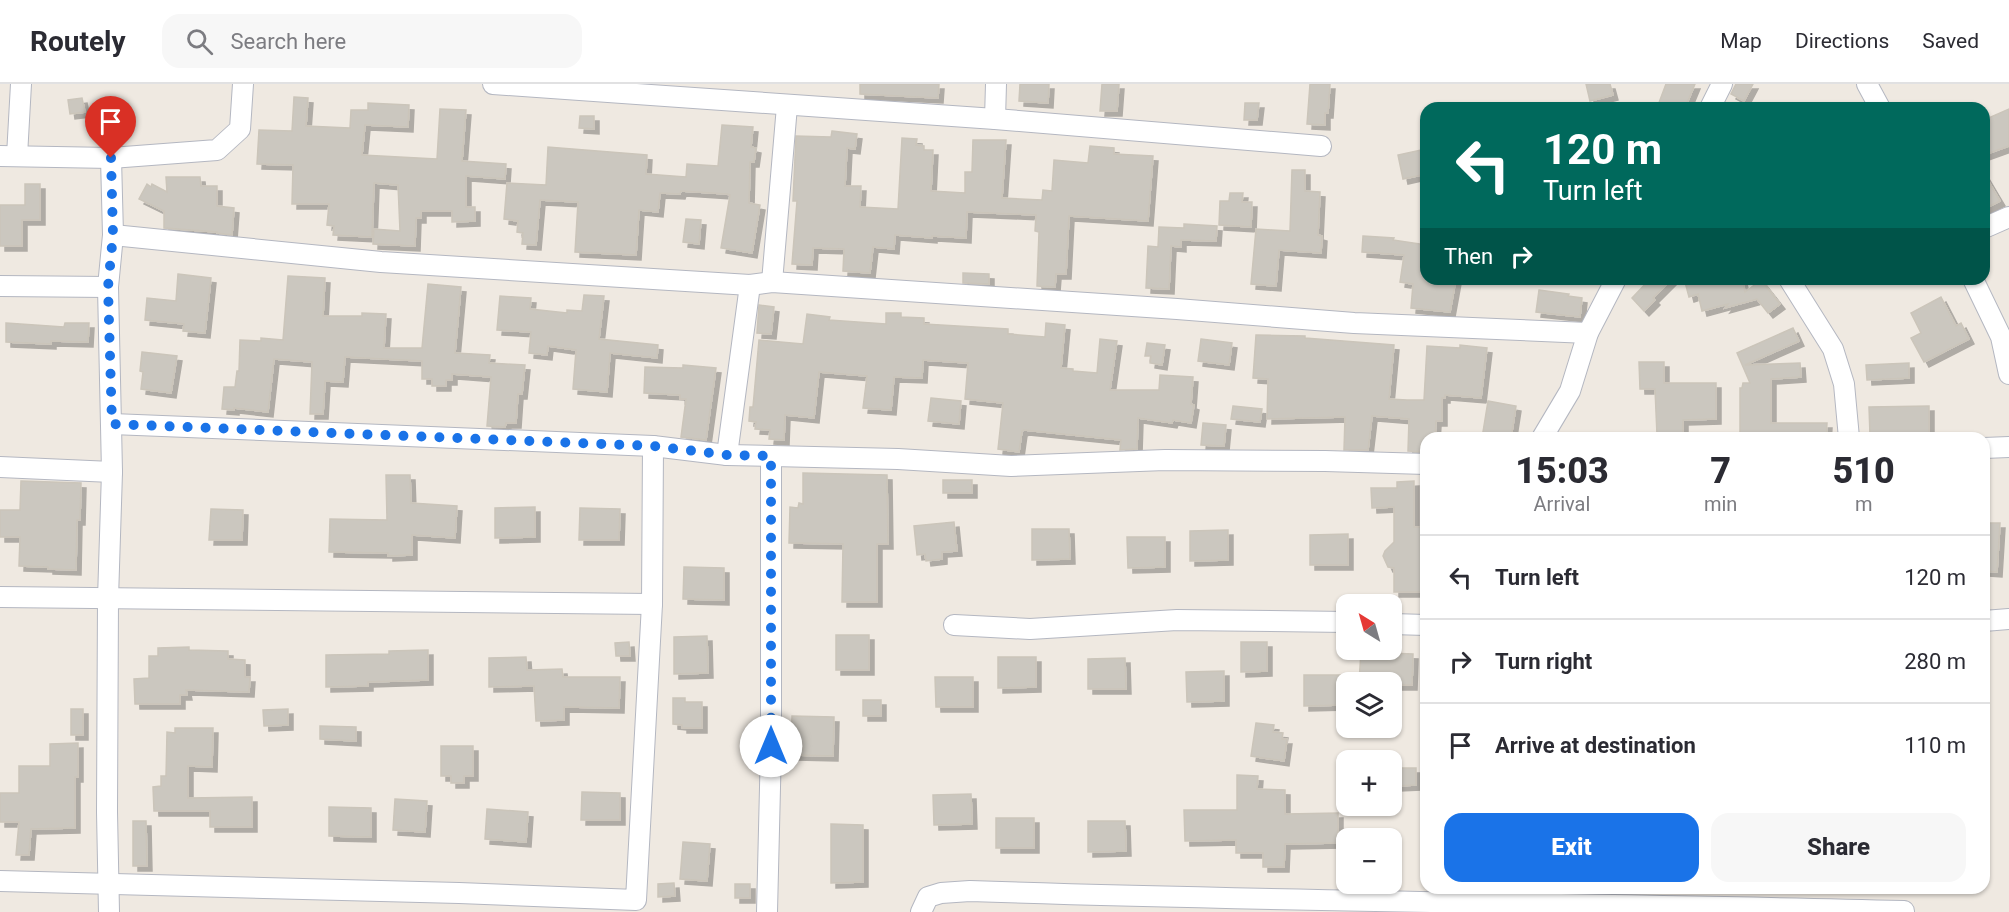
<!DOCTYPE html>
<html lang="en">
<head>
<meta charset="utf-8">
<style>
  body { margin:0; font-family:Roboto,sans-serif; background:#f7f7f7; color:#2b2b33; height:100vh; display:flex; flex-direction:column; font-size:22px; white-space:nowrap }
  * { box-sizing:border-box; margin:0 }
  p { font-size:20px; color:#7c7c81 }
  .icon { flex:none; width:33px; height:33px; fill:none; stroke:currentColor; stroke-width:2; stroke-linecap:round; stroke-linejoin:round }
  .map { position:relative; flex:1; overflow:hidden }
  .side { position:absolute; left:1420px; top:348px; width:570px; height:462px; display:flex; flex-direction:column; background:#fff; border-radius:18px; box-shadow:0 2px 4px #0004 }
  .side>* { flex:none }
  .guide { position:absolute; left:1420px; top:18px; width:570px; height:183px; border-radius:18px; box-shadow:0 2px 4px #0004; background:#00695c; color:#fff; overflow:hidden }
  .needle { width:39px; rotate:323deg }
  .buttons { position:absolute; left:1336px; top:510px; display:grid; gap:12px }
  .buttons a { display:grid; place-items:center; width:66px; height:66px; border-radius:12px; background:#fff; box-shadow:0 2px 4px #0004; font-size:30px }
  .pin { position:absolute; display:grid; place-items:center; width:51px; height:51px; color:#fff; margin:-62px -26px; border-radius:50% 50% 50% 0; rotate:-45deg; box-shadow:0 0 6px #0007 }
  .pin .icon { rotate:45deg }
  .me { position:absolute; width:66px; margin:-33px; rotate:0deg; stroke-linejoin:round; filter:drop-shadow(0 0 4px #0008) }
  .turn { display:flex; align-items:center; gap:21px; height:126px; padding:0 24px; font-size:27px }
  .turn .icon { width:78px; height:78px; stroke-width:2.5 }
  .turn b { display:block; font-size:42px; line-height:51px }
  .then { display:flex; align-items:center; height:57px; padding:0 24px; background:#0003; gap:12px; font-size:22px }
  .eta { display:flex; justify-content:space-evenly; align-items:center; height:102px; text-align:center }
  .eta b { font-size:36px; font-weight:800; line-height:42px }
  .action { display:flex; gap:12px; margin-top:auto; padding:12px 24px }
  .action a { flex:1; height:69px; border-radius:18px; background:#1a73e8; color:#fff; font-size:24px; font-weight:800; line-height:69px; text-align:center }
  .action a+a { background:#f7f7f7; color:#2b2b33 }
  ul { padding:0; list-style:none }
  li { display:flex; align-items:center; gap:18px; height:84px; padding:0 24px; border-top:2px solid #e1e1e2 }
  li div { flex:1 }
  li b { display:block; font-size:22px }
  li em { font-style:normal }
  header { display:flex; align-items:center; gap:36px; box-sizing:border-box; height:84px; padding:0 30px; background:#fff; border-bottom:2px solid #e1e1e2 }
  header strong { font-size:28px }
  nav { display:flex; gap:33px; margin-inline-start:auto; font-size:21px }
  .search { width:420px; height:54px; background:#f7f7f7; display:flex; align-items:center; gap:15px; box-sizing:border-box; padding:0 21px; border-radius:18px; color:#7c7c81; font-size:22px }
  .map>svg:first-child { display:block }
  .building { fill:#cbc7bf; stroke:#cbc5ba; stroke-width:1.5; filter:url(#shadow) }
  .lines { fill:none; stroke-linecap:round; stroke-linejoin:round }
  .minor-casing { stroke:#b4b7c1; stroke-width:22 }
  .minor { stroke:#fff; stroke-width:20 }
  .route { stroke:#1a73e8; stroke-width:10; stroke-dasharray:0 18 }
</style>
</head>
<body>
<header>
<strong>Routely</strong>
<div class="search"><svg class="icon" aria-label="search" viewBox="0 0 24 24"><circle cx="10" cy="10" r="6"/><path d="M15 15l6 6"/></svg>Search here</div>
<nav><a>Map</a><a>Directions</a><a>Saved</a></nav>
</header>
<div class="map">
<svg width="2009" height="828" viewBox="0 0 2009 828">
  <defs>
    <filter id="shadow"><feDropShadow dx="5" dy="5" stdDeviation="0" flood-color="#0004"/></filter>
  </defs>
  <rect width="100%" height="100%" fill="#efe9e1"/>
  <g class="building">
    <path d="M860 0H939L938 14 860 10Z"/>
    <path d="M1020 0H1049L1048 19 1019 17Z"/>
    <path d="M1102 0H1119L1117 27H1100Z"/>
    <path d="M1310 0H1330L1328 29H1325V41L1307 40Z"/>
    <path d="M1586 0H1610L1613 11 1590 17Z"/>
    <path d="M1666 0H1695L1685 24H1657Z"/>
    <path d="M1736 0H1753L1744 17 1731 10Z"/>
    <path d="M294 13 308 14 306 42 350 44 351 26H368V19L409 21 408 43 365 41 362 71 437 75 440 25 466 26 462 77 506 80 505 95 466 92V123H475V137L452 138V127H421V134H416L415 162 373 160 374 145 400 147 398 101 374 99 372 153 333 151 334 142 327 141 329 120H292L293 81 257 80 259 46 292 47Z"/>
    <path d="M82 14 85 28 70 30 68 16Z"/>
    <path d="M1245 19H1259L1257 36H1244Z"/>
    <path d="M2009 25V62L1984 71V36Z"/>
    <path d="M580 32H594V45L579 44Z"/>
    <path d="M98 41 115 43V56L101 55Z"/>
    <path d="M722 41 753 43 751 63 756 64 754 78H750L749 119 760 121 752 169 721 164 730 111 727 110 681 107 680 110 660 109 658 128 639 126 636 171 575 168 578 118 540 116 536 161 522 160 523 149 517 148 518 137 504 135 507 99 546 101 548 63 647 71 646 90 686 93 687 80 718 82Z"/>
    <path d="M832 47 857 50 855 65 847 64 845 102H861L860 123 898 125 902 54 917 55 916 61 924 62V66H933L931 107 965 109V88H972L973 56H1006L1002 114 1042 116 1043 106 1052 107 1054 76 1088 79 1090 62 1114 64V70L1153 72 1148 137 1069 132 1066 190H1056L1055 203 1037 202 1039 148 1035 147 1036 131 967 128 966 154 932 152V154L895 151 894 165 873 163 870 189 843 187 844 165 813 164 812 181 792 180 797 117H793L796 52 831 53Z"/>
    <path d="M1426 65V90L1403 95 1398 71Z"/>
    <path d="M1292 86H1305V107L1320 108 1318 151 1322 152 1321 169 1279 166 1276 202 1251 200 1256 145 1290 147Z"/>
    <path d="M1984 90 2000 117 1984 125Z"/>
    <path d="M166 93H200L201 102H217V122L234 124 232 151 217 149V148L164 144V127L139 115 147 100 151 103 152 100 167 108Z"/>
    <path d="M25 100H40V136H22V162H0V121H25Z"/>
    <path d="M1230 109H1243L1242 118H1252L1251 143 1219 141 1220 117H1229Z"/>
    <path d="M686 135 701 136 699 160 683 158Z"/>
    <path d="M1184 140 1217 142 1216 157 1181 156V163L1171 162 1169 205 1146 204 1148 162 1158 163 1159 143 1184 144Z"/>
    <path d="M1363 152 1394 154 1393 156 1426 161V195H1456L1450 228 1411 224 1413 200 1400 198 1404 171 1362 168Z"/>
    <path d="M963 189 989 190V200L963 199Z"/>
    <path d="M178 190 211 194 205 249 183 247 184 240 145 236 147 214 176 217Z"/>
    <path d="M288 192 325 194 323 232H362V229L386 230 384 264H422L428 200 461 203 455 269 490 271 489 279 525 281 522 310H518L516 339H506L505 343 487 342 491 293 452 290V296H446V302H432V295H422V277L345 273 343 298 325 297 323 330H310L312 278 274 275 268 328 234 324V326L222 325 224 303H235L237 287H239L240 256 261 257V254L283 256Z"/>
    <path d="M1650 195H1672L1653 214 1655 216 1644 227 1632 214Z"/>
    <path d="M1695 195H1742L1745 208 1761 196 1780 220 1768 229 1757 215 1725 224 1728 220 1702 227 1698 210 1689 213 1685 198Z"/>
    <path d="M1539 206 1569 210 1568 212 1582 214 1580 233 1536 228Z"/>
    <path d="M584 211 604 212 599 255 658 261 657 274 610 269 607 308 573 305 576 266 548 262 547 271 529 269 531 248 497 246 500 212 531 214 530 225 567 229V226L582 227Z"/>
    <path d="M1941 213 1956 242 1961 239 1969 255 1924 278 1911 254 1921 249 1911 229Z"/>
    <path d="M759 221 774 223 771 250 757 249Z"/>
    <path d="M886 229H901V233L924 234V240L1008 245V250L1045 253 1046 239 1065 241 1061 284 1073 285V287L1097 289 1100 255 1117 257 1110 306H1159L1160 291 1193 293 1191 320 1194 321 1191 339 1173 336 1172 339 1138 334 1137 365 1120 366 1121 356 1024 346 1022 347 1019 368 998 365 1003 319 965 315 968 279 923 276 922 294 894 293 891 326 863 324 867 292 819 288 814 334 785 331 784 356 769 355 770 346 755 345 756 338 749 337 750 323H753L759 256 803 260 807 230 830 233 829 236 886 240Z"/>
    <path d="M6 239 64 243 65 239H89L88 258 51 257V260L6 258Z"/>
    <path d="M1793 244 1799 257 1745 281 1800 279 1801 293 1771 295V339H1827L1826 354H1740V304H1742L1743 299H1750L1737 269Z"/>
    <path d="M1256 251 1305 252V254L1394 261 1389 315 1407 316H1424L1427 262 1460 264V261L1487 264 1481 314 1445 311V314H1442V337H1436L1435 354H1426V368L1408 367 1409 335 1372 332 1368 366H1344L1345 333 1267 335 1268 295 1253 294Z"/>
    <path d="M1201 255 1232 259 1229 281 1198 277Z"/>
    <path d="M1147 259 1165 261 1162 281 1150 279 1151 272H1145Z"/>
    <path d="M142 268 177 272 171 309 141 305 143 288 140 287Z"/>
    <path d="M1639 278H1664V299H1716V335L1683 336V350L1657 351 1655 305H1640Z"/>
    <path d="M1909 279V294L1867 296 1866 281Z"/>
    <path d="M683 281 716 284 706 356 681 353 686 315H680V311L644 309 645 283 683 284Z"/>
    <path d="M931 314 961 317 959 340 928 337Z"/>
    <path d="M1488 317 1516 322 1511 354H1482Z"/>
    <path d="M1233 322 1262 325 1260 338 1231 335Z"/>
    <path d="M1929 322V350L1870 351 1869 323Z"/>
    <path d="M1203 339 1226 341 1224 362 1201 361Z"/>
    <path d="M803 389 887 391 888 460H877V518H842L843 460 789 459 790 423 798 424 799 419 803 420Z"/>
    <path d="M386 391H410L411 419 457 422 455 454 412 451V471L388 472V469L329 468 330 435 387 436Z"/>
    <rect x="943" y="396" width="29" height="13"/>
    <path d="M21 397 81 399 80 436H77L76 486 48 485V483L19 482 20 453H0V426H20Z"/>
    <path d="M1414 397V443H1426V508H1394V484L1388 483 1383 472 1385 467 1394 458V423L1372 424 1371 404H1397V398Z"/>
    <path d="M535 423V453L495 454V424Z"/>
    <path d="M580 424 620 425 619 456H579Z"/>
    <path d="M211 425 243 426 242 456H209Z"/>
    <path d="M954 438 957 467 942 468V475L926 477 925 470 917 471 914 442Z"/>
    <path d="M1984 439H2000L1997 488 1984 487Z"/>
    <path d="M1032 445H1069L1070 475 1032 476Z"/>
    <path d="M1228 446V476L1190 477V447Z"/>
    <path d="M1348 450V481H1310V451Z"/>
    <path d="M1127 453H1165V483L1128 484Z"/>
    <path d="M684 483 724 484V516L683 515Z"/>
    <rect x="836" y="551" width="33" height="35"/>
    <path d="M707 552 708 589 674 590V553Z"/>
    <path d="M629 558 630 572H616L615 559Z"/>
    <path d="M1241 558H1267V587L1241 588Z"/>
    <path d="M189 563V566L228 567V575L245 576V593H250L249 608 186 606 187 611H180V620H135L134 595 149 594V572H158V564Z"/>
    <path d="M428 566V596L368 598V602L326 603V571L389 570V567Z"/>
    <path d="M1361 568 1413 570 1412 601H1392V598H1359Z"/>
    <path d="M526 573 527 586 562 585 563 593H620L619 624 564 623V636L536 637 534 602 489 603V574Z"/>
    <path d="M998 573H1036V603L998 604Z"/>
    <path d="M1125 574 1126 605H1088V575Z"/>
    <path d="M1224 587V617L1187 618 1186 588Z"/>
    <path d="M1304 591H1342V621L1304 622Z"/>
    <path d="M935 593H973V623H936Z"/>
    <path d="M673 614H685V618H702V644H682V641L673 640Z"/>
    <rect x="863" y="616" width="18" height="16"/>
    <rect x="71" y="625" width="12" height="26"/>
    <path d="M288 625V641L264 642 263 626Z"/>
    <path d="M792 632 834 633 833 672 791 671Z"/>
    <path d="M1256 639 1274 641 1273 648 1283 649 1282 655H1287L1284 677 1251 672Z"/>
    <path d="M320 642 356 643V657L320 655Z"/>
    <path d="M175 644H213L212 683 188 682V714L252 713V743H210V727H154L153 703 161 702V692H166L167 648 175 649Z"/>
    <path d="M78 659V693H75V744L31 745 29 771H16L19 738H0V709H19V682H50V660Z"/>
    <path d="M441 662H473V692H464V699H451V692H441Z"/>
    <path d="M1395 684H1416V701L1395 702Z"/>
    <path d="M1237 691 1258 692 1257 705 1285 706V730L1338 729V759L1285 760 1284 783H1263V769H1236V756L1185 757 1184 726H1237Z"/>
    <path d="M582 708 620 709V736H581Z"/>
    <path d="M971 710 972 740 934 741 933 711Z"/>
    <path d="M395 715 427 717 425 748 393 746Z"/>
    <path d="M329 723 371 724V753L329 752Z"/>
    <path d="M487 725 528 728 526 758 485 755Z"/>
    <rect x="996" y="734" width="38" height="30"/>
    <path d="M133 737H146L147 782H133Z"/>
    <path d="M1088 737H1125L1126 767 1088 768Z"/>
    <path d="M831 740 863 741V798L831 799Z"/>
    <path d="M683 758 710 760 707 797 680 795Z"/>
    <path d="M674 799 675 812 658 813V800Z"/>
    <rect x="735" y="800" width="15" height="14"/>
  </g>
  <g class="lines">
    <defs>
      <g id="minor">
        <path d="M493 0 995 35 1321 62"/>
        <path d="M1867 0 1880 24"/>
        <path d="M1710 24 1722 0"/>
        <path d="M995 35 996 0"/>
        <path d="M0 72 111 74 217 66 240 45 243 0"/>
        <path d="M17 72 21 0"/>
        <path d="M1984 144 2009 133"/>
        <path d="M113 151 381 178 750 201 772 198 1177 225 1354 239 1588 249"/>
        <path d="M1789 195 1833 265 1844 300 1849 354"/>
        <path d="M1973 195 2001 253 2009 290"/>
        <path d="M772 198 787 22"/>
        <path d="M0 202 108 203"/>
        <path d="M112 340 653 362 727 371 898 375 1011 382 1165 376 1325 377 1426 380"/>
        <path d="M1542 354 1570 307 1588 249 1616 195"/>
        <path d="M1984 364 2009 363"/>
        <path d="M727 371 750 201"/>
        <path d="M0 383 112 388"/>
        <path d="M0 513 652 520"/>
        <path d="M1984 537 2009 535"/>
        <path d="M1392 540 1426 541"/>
        <path d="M954 541 1030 545 1177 536 1347 538"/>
        <path d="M0 797 459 809 636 816 652 520 653 362"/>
        <path d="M109 828 107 728 108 515 112 388 108 203 113 151 111 74"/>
        <path d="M767 828 771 662V373"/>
        <path d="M921 828 928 813 941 809 970 807C1281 818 1592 819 1904 827"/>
      </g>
    </defs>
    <use href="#minor" class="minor-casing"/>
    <use href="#minor" class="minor"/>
  </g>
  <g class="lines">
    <path class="route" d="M111 74 113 151 108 203 112 340 653 362 727 371 771 372V662"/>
  </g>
</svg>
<div class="buttons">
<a><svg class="needle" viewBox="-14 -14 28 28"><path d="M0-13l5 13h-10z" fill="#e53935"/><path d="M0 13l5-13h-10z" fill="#7c7c81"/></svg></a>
<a><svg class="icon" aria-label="layers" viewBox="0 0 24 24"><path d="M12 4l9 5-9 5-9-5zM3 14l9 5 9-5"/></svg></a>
<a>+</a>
<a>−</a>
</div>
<div class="pin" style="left:111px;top:74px;background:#d93025"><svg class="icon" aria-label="arrive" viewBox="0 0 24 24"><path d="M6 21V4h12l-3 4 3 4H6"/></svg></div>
<svg class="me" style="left:771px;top:662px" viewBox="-20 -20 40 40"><circle r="19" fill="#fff"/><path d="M0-13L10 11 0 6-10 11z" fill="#1a73e8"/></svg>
<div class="guide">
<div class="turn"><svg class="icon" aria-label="left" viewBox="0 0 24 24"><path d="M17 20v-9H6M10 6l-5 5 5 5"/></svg><div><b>120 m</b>Turn left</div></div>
<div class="then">Then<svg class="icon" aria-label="right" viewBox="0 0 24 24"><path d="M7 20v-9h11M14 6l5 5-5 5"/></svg></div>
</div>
<section class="side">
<div class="eta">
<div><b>15:03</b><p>Arrival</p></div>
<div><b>7</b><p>min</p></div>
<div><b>510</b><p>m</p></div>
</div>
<ul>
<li><svg class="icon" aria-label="left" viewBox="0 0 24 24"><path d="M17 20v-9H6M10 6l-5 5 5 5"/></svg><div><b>Turn left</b></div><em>120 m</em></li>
<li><svg class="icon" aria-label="right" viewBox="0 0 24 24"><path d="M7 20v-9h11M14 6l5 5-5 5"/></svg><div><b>Turn right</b></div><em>280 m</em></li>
<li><svg class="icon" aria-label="arrive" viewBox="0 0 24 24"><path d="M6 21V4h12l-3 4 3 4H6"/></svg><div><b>Arrive at destination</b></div><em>110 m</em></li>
</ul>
<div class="action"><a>Exit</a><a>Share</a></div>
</section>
</div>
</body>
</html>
